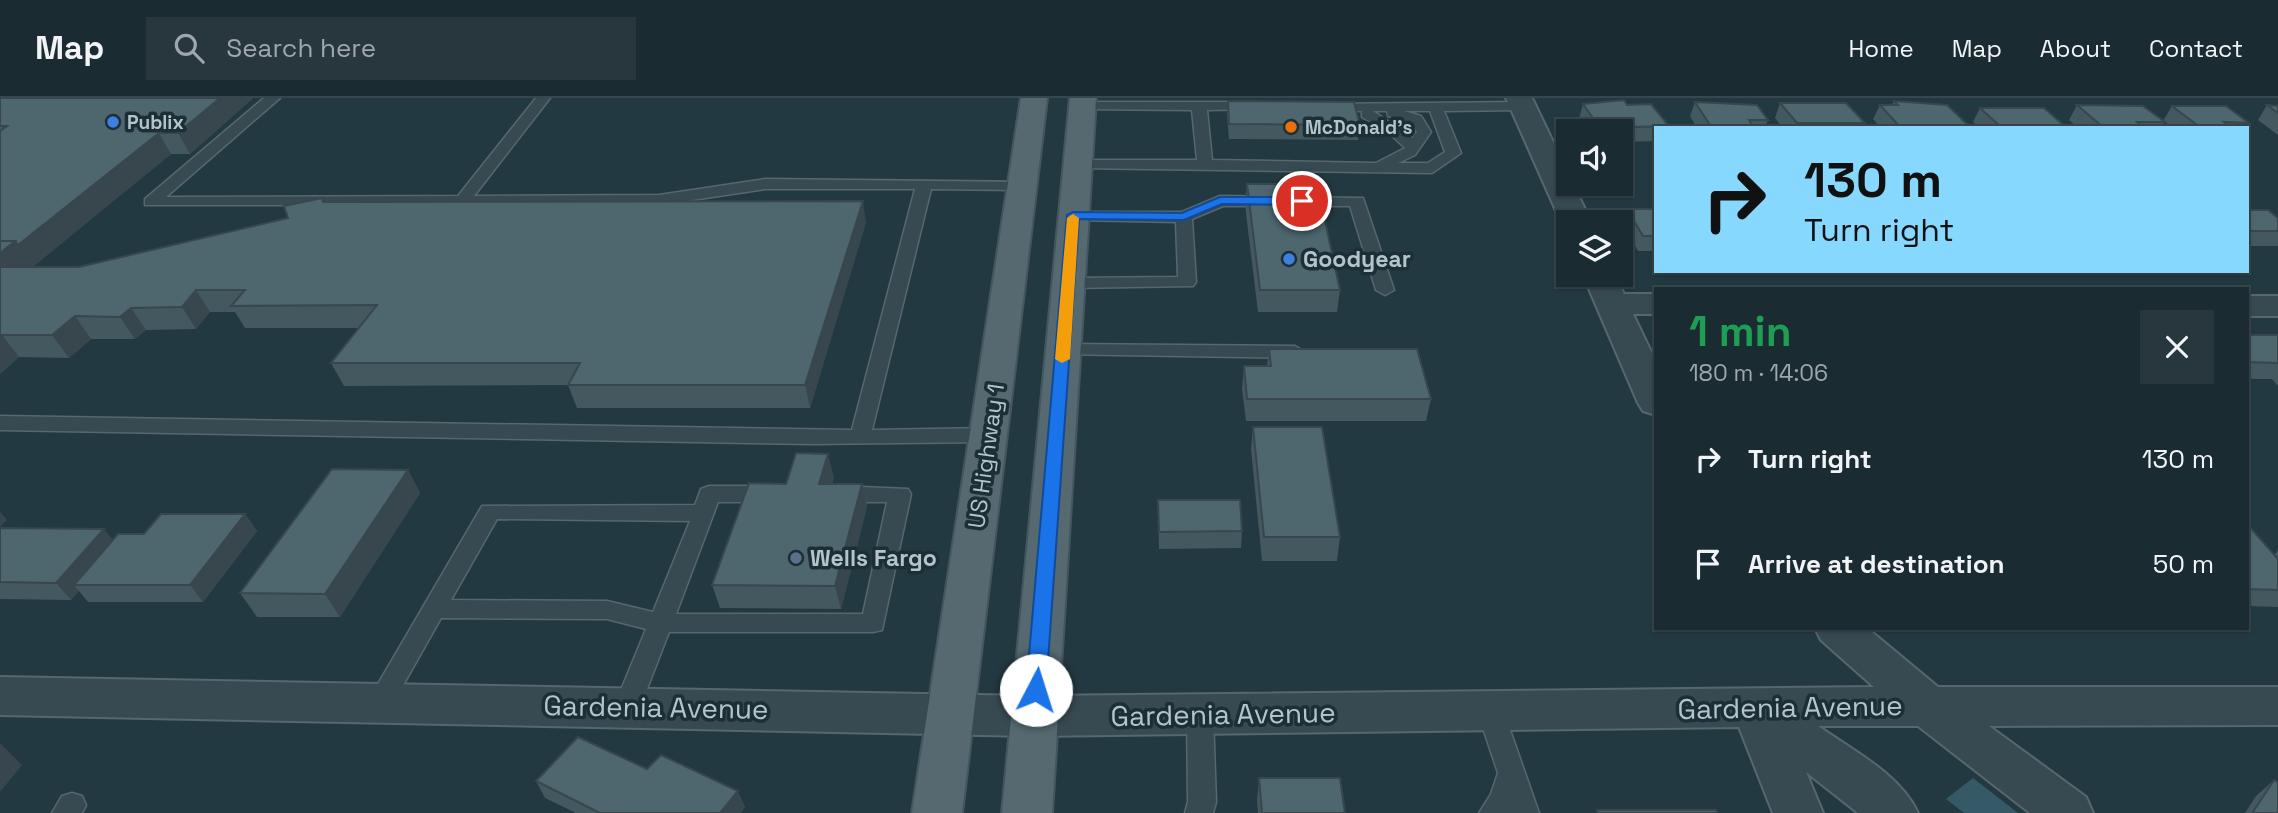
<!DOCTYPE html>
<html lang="en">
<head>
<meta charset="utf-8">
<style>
  body { margin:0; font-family:"Space Grotesk",sans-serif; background:#27373d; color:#f1f3f6; height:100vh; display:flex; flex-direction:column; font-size:26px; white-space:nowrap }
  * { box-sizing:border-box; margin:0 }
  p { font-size:23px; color:#9fa7ab }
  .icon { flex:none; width:38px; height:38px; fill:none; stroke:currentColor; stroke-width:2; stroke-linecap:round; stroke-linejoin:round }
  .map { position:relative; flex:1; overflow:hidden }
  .details { position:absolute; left:1654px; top:189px; width:595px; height:343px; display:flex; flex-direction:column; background:#1a2b31; border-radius:0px; box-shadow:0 2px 5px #0004,0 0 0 2px #38474d }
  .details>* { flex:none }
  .top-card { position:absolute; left:1654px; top:28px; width:595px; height:147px; border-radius:0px; box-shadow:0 2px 5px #0004,0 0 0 2px #38474d; background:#86d8fe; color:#111; overflow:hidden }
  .buttons { position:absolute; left:1556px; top:21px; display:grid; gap:14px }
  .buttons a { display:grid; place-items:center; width:77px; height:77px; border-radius:0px; background:#1a2b31; box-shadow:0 2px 5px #0004,0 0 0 2px #38474d; font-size:35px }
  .pin { position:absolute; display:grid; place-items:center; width:60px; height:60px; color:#fff; margin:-30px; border:4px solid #fff; border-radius:50%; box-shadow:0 2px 7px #0007 }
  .me { position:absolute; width:77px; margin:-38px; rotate:5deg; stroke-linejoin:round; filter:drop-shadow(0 0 5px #0008) }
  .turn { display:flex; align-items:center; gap:24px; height:147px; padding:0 35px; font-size:32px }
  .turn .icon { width:91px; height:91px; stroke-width:2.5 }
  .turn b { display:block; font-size:49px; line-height:60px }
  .round { display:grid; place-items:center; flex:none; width:74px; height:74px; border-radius:0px; background:#27373d }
  .head { display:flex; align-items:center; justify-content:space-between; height:119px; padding:0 35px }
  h1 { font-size:42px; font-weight:700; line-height:52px; color:#1e9e55 }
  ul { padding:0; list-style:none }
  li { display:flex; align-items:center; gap:21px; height:105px; padding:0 35px }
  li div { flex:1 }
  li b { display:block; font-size:26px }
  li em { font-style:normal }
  header { display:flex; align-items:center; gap:42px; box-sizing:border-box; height:98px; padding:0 35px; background:#1a2b31; border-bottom:2px solid #38474d }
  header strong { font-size:33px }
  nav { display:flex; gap:38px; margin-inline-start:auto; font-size:24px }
  .search { width:490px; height:63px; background:#27373d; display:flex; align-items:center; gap:18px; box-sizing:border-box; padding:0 24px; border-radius:0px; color:#9fa7ab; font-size:26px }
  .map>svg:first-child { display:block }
  .water { fill:#355967 }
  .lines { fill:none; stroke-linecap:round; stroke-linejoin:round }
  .service-casing { stroke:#56676e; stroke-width:3 }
  .minor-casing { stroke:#56676e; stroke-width:4 }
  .primary-casing { stroke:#44565d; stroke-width:4 }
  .service { fill:#384a51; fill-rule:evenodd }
  .minor { fill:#384a51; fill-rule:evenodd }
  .primary { fill:#566971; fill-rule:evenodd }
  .wall { fill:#43585f }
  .shaded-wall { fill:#37474d }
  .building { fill:#4e666e; stroke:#37474d; stroke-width:2 }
  .route { fill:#1a73e8; stroke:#114b97; stroke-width:2 }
  .slow { fill:#f59e0b }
  .shop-dot { fill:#3f7fe0; stroke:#1d2f36; stroke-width:2.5 }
  .food-dot { fill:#e8710a; stroke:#1d2f36; stroke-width:2.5 }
  .service-dot { fill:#5c6f8a; stroke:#1d2f36; stroke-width:2.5 }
  .labels { text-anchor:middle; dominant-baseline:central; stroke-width:7; stroke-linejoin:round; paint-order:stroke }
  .far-poi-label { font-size:19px; font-weight:bold; fill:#b4c4cb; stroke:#1d2f36; text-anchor:start }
  .poi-label { font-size:23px; font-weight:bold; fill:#b4c4cb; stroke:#1d2f36; text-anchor:start }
  .street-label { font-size:23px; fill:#b4c4cb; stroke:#1d2f36 }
  .near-street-label { font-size:28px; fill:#b4c4cb; stroke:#1d2f36 }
</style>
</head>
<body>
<header>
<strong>Map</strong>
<div class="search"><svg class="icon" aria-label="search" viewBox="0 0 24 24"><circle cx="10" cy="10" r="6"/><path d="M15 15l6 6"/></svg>Search here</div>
<nav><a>Home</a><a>Map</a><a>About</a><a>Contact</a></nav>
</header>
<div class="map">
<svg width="2278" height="715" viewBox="0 0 2278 715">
  <rect width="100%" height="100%" fill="#233941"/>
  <path class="water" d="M1973 680 2018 715H1964L1946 701Z"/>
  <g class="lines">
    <defs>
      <g id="service">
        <path d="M264 0H280L166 99 458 98 536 0H550L474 98 659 97 765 81 1029 84V90L1023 92 931 91 872 332 988 330 998 337 988 344 812 346 0 332V318L852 332 915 91H765L659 107H145V101Z"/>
        <path d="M1082 4H1256L1261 5V11L1207 12 1212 62 1376 65 1405 50 1389 35 1362 19V13H1327L1320 9 1322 6 1523 4 1530 8 1523 12 1444 13 1461 55 1432 75 1078 70 1073 68V62H1197L1192 12 1077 11V5ZM1373 13H1387L1388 18 1411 24 1417 34 1412 40ZM1404 13H1430L1445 54 1428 65H1398L1415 57 1431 34 1421 18Z"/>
        <path d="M1220 98 1363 100 1394 192 1385 197 1376 192 1350 108H1223L1192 121 1196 184 1193 188 1069 190 1060 185 1069 180 1178 179 1176 124 1073 122 1065 117 1067 114H1182Z"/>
        <path d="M1063 246 1295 248 1305 254 1295 260 1056 256 1053 252Z"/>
        <path d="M709 388H774L782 391 785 396 782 401 774 404H718L676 516H863L887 404H838L830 401 827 396 830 391 838 388 908 391 911 396 882 532 873 534H669L640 609 636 616 627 620 618 616 614 609 646 531 607 521 441 520 389 612 380 616 371 612 367 605 371 598 482 408 695 407 701 391ZM497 421 690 423 653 514 607 503 451 502Z"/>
        <path d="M1490 601 1499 604 1503 612 1539 715H1479L1491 696 1498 675 1477 612 1481 604Z"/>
        <path d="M1200 605 1209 608 1213 616 1216 704 1213 715H1185L1188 704 1187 616 1191 608Z"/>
        <path d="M72 695 82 698 86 707 82 715H52L62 698Z"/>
      </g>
      <g id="minor">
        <path d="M1506 0H1532L1568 75V86H1573L1591 124H1568V131L1561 124Z"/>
        <path d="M1583 177H1615L1624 196H1656V216H1633L1656 264V317L1643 313 1638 305Z"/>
        <rect x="2247" y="198" width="31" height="20"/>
        <path d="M1815 530H1867L1938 589H2278V627L1989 628 2086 699 2093 715H2030L1918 628H1818C1852 652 1900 676 1918 715H1858L1806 674 1823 715H1773L1739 629 1034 638 0 617V579L1034 598 1874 589 1821 542Z"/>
      </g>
      <g id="primary">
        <path d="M1021 0H1047L962 715H912Z"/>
        <path d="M1070 0H1096L1052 715H1002Z"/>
      </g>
    </defs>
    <use href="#service" class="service-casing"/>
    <use href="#minor" class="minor-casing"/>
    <use href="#primary" class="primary-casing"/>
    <use href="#service" class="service"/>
    <use href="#minor" class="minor"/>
    <use href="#primary" class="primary"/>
  </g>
  <g class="wall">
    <path d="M0 0H253L190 56H171L32 169H79L288 120 324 104 866 124 810 310H577L568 287 344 288 331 265 360 230H245L235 214H210L196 231 146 232 135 241H91L69 260 19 259 0 276Z"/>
    <path d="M1228 3 1360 27 1358 42 1229 41 1227 17Z"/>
    <path d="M1894 3 1971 30H1881L1873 21 1880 7H1892Z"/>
    <path d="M1695 4 1768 22 1765 30H1697L1690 18Z"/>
    <path d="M1780 5 1865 25 1863 30H1783L1775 20Z"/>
    <path d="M1583 6 1627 7 1669 28V30H1656V43L1620 44V33H1588L1579 21Z"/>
    <path d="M2077 7 2165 24 2161 30H2078L2069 22Z"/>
    <path d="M2267 7 2278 8V37L2258 22Z"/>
    <path d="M2172 8 2249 25 2245 30H2173L2163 23Z"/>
    <path d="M1980 10 2067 30H1979L1973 24Z"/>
    <path d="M1247 86 1340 192 1337 214H1258L1245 107Z"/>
    <path d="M1627 111H1656V153H1638L1623 127Z"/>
    <path d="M2247 112 2278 120V148H2247Z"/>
    <path d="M2247 237H2278V288L2272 281H2247Z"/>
    <path d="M1269 251 1431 301 1426 323H1246L1242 291 1244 268H1267Z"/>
    <path d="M1253 329 1340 439 1337 463H1262L1251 351Z"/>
    <path d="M408 372 420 395 340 519H257L240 495Z"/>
    <path d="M834 379 832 386H862L867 409 841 511 720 510 712 487 786 386Z"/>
    <path d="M1158 402 1242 433 1241 450 1159 451Z"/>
    <path d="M245 416 257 433 203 504H88L79 493 71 502 0 501V430L113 442Z"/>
    <path d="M2247 426 2274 457 2278 452V509L2247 508Z"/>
    <path d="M647 671 745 709 740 715H576L545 700 536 683Z"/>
    <path d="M1259 680 1345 715H1258L1257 703Z"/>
    <path d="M2274 682 2278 715H2245L2256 698Z"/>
  </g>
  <g class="shaded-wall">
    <path d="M220 0H253L190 56 178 35Z"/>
    <path d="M159 35 171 56 6 191 0 183V148Z"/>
    <path d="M863 103 866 124 810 310 805 287Z"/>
    <path d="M196 192 210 214 196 231 182 209Z"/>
    <path d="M131 210 146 232 135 241 120 219Z"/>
    <path d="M75 218 91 241 69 260 52 237Z"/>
    <path d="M2 237 19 259 0 276V238Z"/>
    <path d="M828 356 834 379 825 409 819 386Z"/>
    <path d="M408 372 420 395 340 519 325 496Z"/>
    <path d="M862 386 867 409 841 511 835 488Z"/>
    <path d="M0 414 7 422 0 429Z"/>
    <path d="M245 416 257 433 203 504 190 487Z"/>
    <path d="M104 431 118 448 74 487 79 493 71 502 56 485Z"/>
    <path d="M0 645 22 667 0 694Z"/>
    <path d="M738 693 745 709 740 715H720Z"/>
  </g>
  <g class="building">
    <path d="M0 0H220L178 35H159L18 147 15 143H0V33L7 28H0Z"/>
    <path d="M1624 2 1627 7 1651 6 1669 28 1600 30 1583 6Z"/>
    <path d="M1228 3 1354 4 1360 27 1229 26Z"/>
    <path d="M1894 3 1947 7 1971 30 1900 29 1880 7H1898Z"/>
    <path d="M1695 4 1757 7 1768 22H1749L1754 30H1712Z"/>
    <path d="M1780 5H1846L1865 25H1797Z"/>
    <path d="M2077 7 2143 8 2165 24H2137L2144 30H2104Z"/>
    <path d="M2267 7 2278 8V15Z"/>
    <path d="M2172 8H2226L2249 25 2224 24 2232 30H2201Z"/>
    <path d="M1980 10H2044L2067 30H2002Z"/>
    <path d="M1247 86H1317L1340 192H1260Z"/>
    <path d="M322 100 323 104 863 103 805 287H568L580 265H331L377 207 231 208 245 192H196L182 209 131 210 120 219 75 218 52 237H2L0 238V169H79L288 120 284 108Z"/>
    <path d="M1627 111H1656V138H1643Z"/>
    <path d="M2247 112H2268L2278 120V133H2247Z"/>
    <path d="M0 143H15L0 155Z"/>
    <path d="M2247 237H2278V265L2249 264 2247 263Z"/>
    <path d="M1269 251H1417L1431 301H1247L1244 268H1271Z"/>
    <path d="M1253 329H1322L1340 439H1264Z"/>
    <path d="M796 355 828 356 819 386H862L835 488 712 487 749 385 786 386Z"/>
    <path d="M332 371 408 372 325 496 240 495Z"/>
    <path d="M1158 402H1240L1242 433 1159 434Z"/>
    <path d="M161 416H245L190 487H74L118 436H144Z"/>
    <path d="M2247 426 2278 461V492L2247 491Z"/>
    <path d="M0 430 104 431 56 485 0 484Z"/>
    <path d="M578 639 647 671 661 657 738 693 720 715H600L536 683Z"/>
    <path d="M1259 680H1340L1345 715H1262Z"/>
    <path d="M2274 682 2278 684V715H2255L2253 714Z"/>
    <path d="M1597 712H1716L1717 715H1598Z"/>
  </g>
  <path class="route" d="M1220 99H1302L1308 103 1302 107 1222 106 1184 122 1079 121 1046 592 1043 597H1029L1026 592 1067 117 1073 114 1182 115Z"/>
  <path class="slow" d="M1073 116 1079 120 1070 261 1062 265 1055 261 1067 120Z"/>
  <g class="shop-dot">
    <circle cx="113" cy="24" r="7"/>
    <circle cx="1289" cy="161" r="7"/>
  </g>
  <circle class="food-dot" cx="1291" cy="29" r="7"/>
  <circle class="service-dot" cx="796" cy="460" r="7"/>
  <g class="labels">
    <g class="far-poi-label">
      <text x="127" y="24">Publix</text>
      <text x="1305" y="29">McDonald's</text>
    </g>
    <g class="poi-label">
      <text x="1303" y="161">Goodyear</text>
      <text x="810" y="460">Wells Fargo</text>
    </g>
    <g class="street-label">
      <text transform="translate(986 358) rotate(-82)">US Highway 1</text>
    </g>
    <g class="near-street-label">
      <text transform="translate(656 609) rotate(1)">Gardenia Avenue</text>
      <text transform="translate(1790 609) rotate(-1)">Gardenia Avenue</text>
      <text transform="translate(1223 616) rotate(-1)">Gardenia Avenue</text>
    </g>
  </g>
</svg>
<div class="buttons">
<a><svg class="icon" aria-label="sound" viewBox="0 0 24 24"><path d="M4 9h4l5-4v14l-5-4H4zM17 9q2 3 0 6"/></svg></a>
<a><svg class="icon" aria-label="layers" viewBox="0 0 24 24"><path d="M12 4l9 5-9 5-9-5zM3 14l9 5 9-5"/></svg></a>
</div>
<div class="pin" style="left:1302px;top:103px;background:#d93025"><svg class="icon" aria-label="arrive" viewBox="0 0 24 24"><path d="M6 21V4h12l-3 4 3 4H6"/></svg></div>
<svg class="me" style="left:1036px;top:592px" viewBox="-20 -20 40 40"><circle r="19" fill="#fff"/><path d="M0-13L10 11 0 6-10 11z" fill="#1a73e8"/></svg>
<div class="top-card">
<div class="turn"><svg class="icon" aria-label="right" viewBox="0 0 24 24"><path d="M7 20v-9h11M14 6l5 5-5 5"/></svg><div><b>130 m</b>Turn right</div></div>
</div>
<section class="details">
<div class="head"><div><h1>1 min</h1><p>180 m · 14:06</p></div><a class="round"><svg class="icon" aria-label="close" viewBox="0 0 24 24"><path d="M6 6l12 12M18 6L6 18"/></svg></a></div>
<ul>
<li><svg class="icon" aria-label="right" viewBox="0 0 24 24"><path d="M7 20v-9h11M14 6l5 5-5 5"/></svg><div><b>Turn right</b></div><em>130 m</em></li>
<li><svg class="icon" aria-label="arrive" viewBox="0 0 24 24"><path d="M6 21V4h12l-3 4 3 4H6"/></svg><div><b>Arrive at destination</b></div><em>50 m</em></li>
</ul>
</section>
</div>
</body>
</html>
